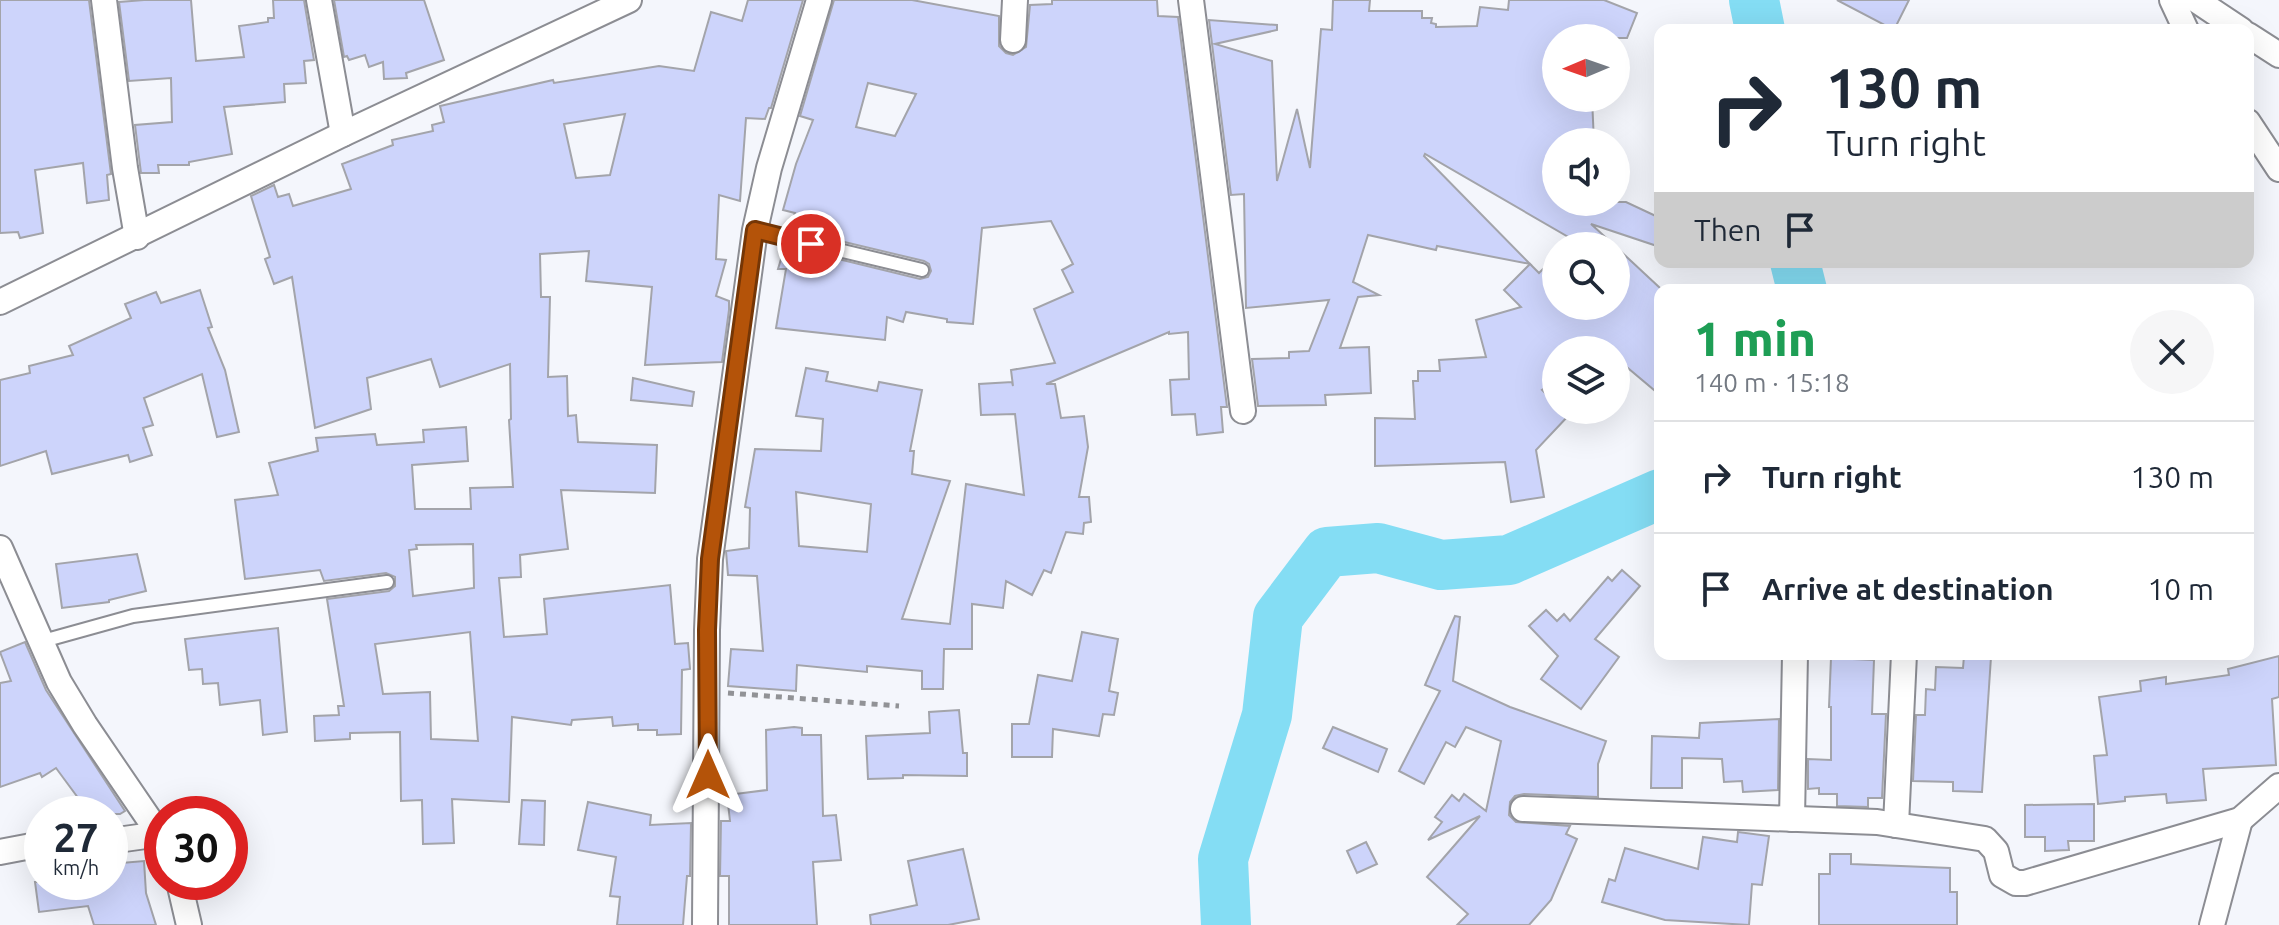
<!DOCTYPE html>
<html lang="en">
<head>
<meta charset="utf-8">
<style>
  body { margin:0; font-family:Ubuntu,sans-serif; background:#f6f6f7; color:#1f2937; height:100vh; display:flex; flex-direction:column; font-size:30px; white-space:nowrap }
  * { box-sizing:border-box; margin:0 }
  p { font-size:26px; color:#747a83 }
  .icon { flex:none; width:44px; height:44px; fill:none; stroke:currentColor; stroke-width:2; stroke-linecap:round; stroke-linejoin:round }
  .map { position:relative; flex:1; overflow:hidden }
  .sheet { position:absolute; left:1654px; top:284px; width:600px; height:376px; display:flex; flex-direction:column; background:#fff; border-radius:16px; box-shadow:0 8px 32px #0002 }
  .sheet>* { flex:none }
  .guide { position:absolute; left:1654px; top:24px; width:600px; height:244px; border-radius:16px; box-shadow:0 8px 32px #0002; background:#fff; color:#1f2937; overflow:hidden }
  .needle { width:52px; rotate:268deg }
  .tools { position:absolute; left:1542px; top:24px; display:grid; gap:16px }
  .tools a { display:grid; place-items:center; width:88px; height:88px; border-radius:50%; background:#fff; box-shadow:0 8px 32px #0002; font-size:40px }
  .speed { position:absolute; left:24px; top:796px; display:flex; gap:16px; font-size:40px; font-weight:700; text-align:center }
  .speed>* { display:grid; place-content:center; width:104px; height:104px; border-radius:50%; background:#fff; box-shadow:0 8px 32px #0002; line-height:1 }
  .speed small { font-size:20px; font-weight:400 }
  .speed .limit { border:12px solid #d22; background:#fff; color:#111 }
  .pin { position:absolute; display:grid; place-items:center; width:68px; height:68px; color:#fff; margin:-34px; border:4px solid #fff; border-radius:50%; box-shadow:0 2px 8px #0007 }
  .me { position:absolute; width:88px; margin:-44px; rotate:0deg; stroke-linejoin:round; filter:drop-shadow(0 0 6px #0008) }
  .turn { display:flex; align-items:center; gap:28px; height:168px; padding:0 40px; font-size:36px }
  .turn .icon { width:104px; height:104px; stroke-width:2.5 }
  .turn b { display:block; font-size:56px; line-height:68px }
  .then { display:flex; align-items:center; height:76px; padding:0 40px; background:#0003; gap:16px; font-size:30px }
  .round { display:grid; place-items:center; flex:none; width:84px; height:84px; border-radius:42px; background:#f6f6f7 }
  .head { display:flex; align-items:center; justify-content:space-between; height:136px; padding:0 40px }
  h1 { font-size:48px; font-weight:800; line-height:60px; color:#1e9e55 }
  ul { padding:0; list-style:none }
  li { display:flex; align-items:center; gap:24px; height:112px; padding:0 40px; border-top:2px solid #e0e1e3 }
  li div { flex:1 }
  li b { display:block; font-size:30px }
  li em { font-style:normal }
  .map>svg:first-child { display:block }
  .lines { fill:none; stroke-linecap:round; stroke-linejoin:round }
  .river { stroke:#84ddf4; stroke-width:50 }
  .building { fill:#cdd4fb; stroke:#a3a4aa; stroke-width:2; fill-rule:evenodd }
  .lane-casing { stroke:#8c8d93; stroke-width:16 }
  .street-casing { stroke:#8c8d93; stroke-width:28 }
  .path { stroke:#919296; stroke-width:5; stroke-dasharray:6 6; stroke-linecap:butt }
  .lane { stroke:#fff; stroke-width:12 }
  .street { stroke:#fff; stroke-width:24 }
  .route-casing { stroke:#753606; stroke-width:20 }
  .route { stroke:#b45309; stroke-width:14 }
</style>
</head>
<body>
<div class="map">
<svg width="2279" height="925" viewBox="0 0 2279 925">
  <rect width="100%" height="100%" fill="#f4f6fc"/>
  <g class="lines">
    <g class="river">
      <path d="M1754 0 1760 30"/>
      <path d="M1795 262 1802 290"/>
      <path d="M1226 925 1223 859 1267 715 1278 617 1327 552 1378 548 1441 565 1509 560 1660 494"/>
    </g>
  </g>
  <g class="building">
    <path d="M0 0H89L111 174 107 175 109 200 87 203 83 163 35 170 43 233 20 238 18 232 0 233Z"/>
    <path d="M144 0H191L196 61 244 57 239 26 268 22V18H274L273 0H304L314 60 304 61 306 83 284 84 285 102 224 107 232 154 189 162V165H158L159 173H141L135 125 172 122 171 78 129 81 119 2Z"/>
    <path d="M334 0H424L444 60 406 73 407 78 384 79 383 62 369 67 365 55 349 60 347 56 344 57Z"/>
    <path d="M748 0H803L771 108H769L765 119 746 118 740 201 719 195 716 259 726 260 716 296 729 301V310L722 362 645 365 652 287 586 281 589 251 540 254 541 297H550L548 377 567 376 568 416 576 415 578 442 657 445 655 493 561 490 568 549 520 555 521 577 499 578 504 637 547 634 544 599 670 585 675 644 688 643 690 669 682 670 681 734 657 735V730H638V724L613 726 612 717 572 720 571 725 512 717 509 802 452 799 454 843 423 844 422 800 401 801 400 732 350 733V739L315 741 314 716 339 715 338 706H344L327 599 389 591 395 586V577L386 573 324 581 320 570 245 579 235 500 278 495 269 463 318 451 316 438 375 434 377 445 424 442 423 430 466 427 468 461 412 465 415 509H471L470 488 513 487 509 420 511 419 510 364 440 387 431 359 367 378 371 409 315 428 292 277 274 284 265 259 270 257 251 196 274 185 278 197 289 194 293 206 351 189 342 164 393 145 392 140 433 131 432 125 444 122 440 106 553 80 554 83 659 66 694 71 711 12 742 21ZM625 114 610 175 576 178 564 124ZM473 544 474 588 413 596 409 550 417 549 416 545ZM470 632 478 741 431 739 430 692 383 694 375 644Z"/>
    <path d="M834 0H912L999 16V46L1006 53 1013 55 1026 47 1030 5 1052 4V0H1157L1158 16 1178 17 1227 407H1221L1223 432 1197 435 1195 414 1172 415 1170 380 1189 379 1188 332 1169 334V332L1046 384H1055L1061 418 1084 416 1088 447 1079 497H1089L1091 522 1084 523 1083 534 1066 532 1051 573 1044 570 1032 595 1006 581 1003 608 972 604V649H944L943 689H922V671L867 666V672L797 665 796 691 728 686 731 649 763 651 757 576 728 575 726 551 749 548 750 508 745 507 755 449 821 451 823 419 796 416 806 368 828 372 826 381 877 391 879 382 922 390 910 451H914L912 474 950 481 902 619 950 624 966 484 1024 495 1015 414 981 415 979 384 1012 382 1013 386 1011 370 1055 363 1034 309 1073 292 1062 270 1073 264 1051 221 982 228 973 324 947 322V319L906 312 903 322 887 317 885 340 776 328 786 269H778L785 246 920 279 928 277 931 271 929 264 924 261 790 229 795 213 783 210 796 164 813 120 800 116ZM868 83 916 94 895 136 856 127ZM796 492 871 504 867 552 799 546Z"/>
    <path d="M1333 0H1370L1369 11H1422V18H1432L1431 23 1436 24V27L1477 26 1480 7 1508 10 1509 0H1604L1637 13 1627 38H1556V98H1592L1594 142H1556V202H1626L1660 218V247L1591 224 1615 246H1584L1425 154 1424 156 1530 264 1437 246 1436 250 1368 235 1353 282 1379 295 1358 297 1340 348 1369 347 1371 393 1325 395 1326 405 1258 406 1252 359 1289 358V352L1309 351 1329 300 1246 308 1244 194 1231 195 1209 20 1277 25V30L1215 44 1272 61 1277 181 1297 109 1310 168 1321 29 1332 30Z"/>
    <path d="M1837 0H1909L1894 30Z"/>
    <path d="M1616 247 1660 288V395L1616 358V350H1556V380L1542 390 1556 404V410H1563L1569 415 1536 450 1544 497 1511 502 1505 462 1375 466V418L1415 419 1413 381H1418V371H1440L1439 360 1486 357 1476 320 1521 307 1504 290 1530 264 1539 273 1556 256V306H1616Z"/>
    <path d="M200 290 212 327 208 328 225 370 239 432 217 437 202 374 144 398 153 425 143 428 152 455 130 462 128 455 52 474 46 451 0 466V380L30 373 29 366 73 355 69 346 131 318 125 304 156 292 161 303Z"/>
    <path d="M633 378 694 392 692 406 631 400Z"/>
    <path d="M137 554 146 591 109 600V602L62 608 56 564Z"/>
    <path d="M1622 570 1640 586 1595 639 1619 657 1581 709 1541 679 1558 656 1529 626 1546 610 1557 621 1564 614 1570 621 1608 577 1612 581Z"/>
    <path d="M1455 616 1460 617 1453 681 1510 707 1606 741 1598 764V797L1524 794 1515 796 1510 802 1509 815 1516 822 1570 826 1566 834 1577 839 1551 900 1529 925H1457L1468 914 1427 877 1480 816 1428 840 1442 822 1435 817 1452 795 1459 801 1464 794 1486 811 1501 741 1466 727 1455 747 1446 742 1424 784 1399 771 1440 691 1425 685Z"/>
    <path d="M278 628 287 732 263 735 260 700 220 705 218 683 203 684 202 669 189 670 185 639Z"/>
    <path d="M1082 632 1118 639 1109 691 1118 693 1114 715 1103 714 1099 736 1053 729 1052 757H1012V724H1029L1038 675 1072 681Z"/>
    <path d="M25 642 46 690 125 811 120 814H90L56 768 42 777 40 773 0 787V683L11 681 0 652Z"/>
    <path d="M1964 656 1991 657 1982 792 1953 791V782L1913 781 1916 715H1925L1926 689 1935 690 1936 667 1963 668Z"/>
    <path d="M2279 656V697L2272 699 2276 765 2203 769 2206 800 2167 803 2166 794 2125 797V801L2098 804 2094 756 2107 755 2099 697 2141 691 2140 681 2166 677V684L2229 675 2228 669Z"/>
    <path d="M1831 658 1874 660 1872 714H1886L1882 798H1868V807L1837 806V794H1819V788L1808 789V759L1831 760V707H1829Z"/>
    <path d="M959 710 963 753H967V776L903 775V778L868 779 866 736 930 733 929 712Z"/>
    <path d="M1779 719 1778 790 1743 792 1742 781 1724 782 1722 759 1682 758V788H1651L1652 736 1699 738 1700 723Z"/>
    <path d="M794 727 802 728V735H821L823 816 836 815 841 860 813 862 817 925H729V876H720L721 821H730L727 795 767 790 766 730Z"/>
    <path d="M1333 727 1387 749 1378 772 1323 748Z"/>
    <path d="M522 800 545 801 544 845 519 844Z"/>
    <path d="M588 802 651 815 650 825 691 823 690 876H687L683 925H617L620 897 610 896 616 857 578 850Z"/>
    <path d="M2094 804V841H2068L2069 850 2045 851V837H2025V805Z"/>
    <path d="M1738 832 1769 836 1762 885 1752 884 1749 925 1665 920 1602 902 1609 879 1615 881 1625 848 1698 869 1703 837 1737 842Z"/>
    <path d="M1366 842 1377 864 1357 873 1347 851Z"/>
    <path d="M963 849 979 919 948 925H871L870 915 917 905 908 861Z"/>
    <path d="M1830 854H1851V864L1950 868V892H1957V925H1819V874H1830Z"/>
    <path d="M144 861 146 893 156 925H94L88 906 39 912 35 882H110V864Z"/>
  </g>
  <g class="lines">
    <defs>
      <g id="lane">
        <path d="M755 230 922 270"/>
        <path d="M43 641 133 616 387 582"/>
      </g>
      <g id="street">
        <path d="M104 0 125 168 137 237"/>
        <path d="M319 0 343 134"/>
        <path d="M1191 0 1243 411"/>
        <path d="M2172 0 2186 30"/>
        <path d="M2196 0 2241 30"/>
        <path d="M2248 35 2279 55"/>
        <path d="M1013 40 1015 0"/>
        <path d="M2248 122 2279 169"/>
        <path d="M0 302 343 134 629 0"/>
        <path d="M0 548 59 682 85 725 162 838"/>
        <path d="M1523 809 1877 822 1985 839 1996 851 2002 875 2016 883H2025L2240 820 2279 786"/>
        <path d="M1792 819 1795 654"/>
        <path d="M1896 825 1904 654"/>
        <path d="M110 841 160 834"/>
        <path d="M0 852 42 844"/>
        <path d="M179 882 189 925"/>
        <path d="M705 925 707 630 710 559 755 230 769 168 819 0"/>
        <path d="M2212 925 2240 820"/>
      </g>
    </defs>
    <use href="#lane" class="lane-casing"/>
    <use href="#street" class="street-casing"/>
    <path class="path" d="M728 693 899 706"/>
    <use href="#lane" class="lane"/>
    <use href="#street" class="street"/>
  </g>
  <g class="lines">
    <defs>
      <path id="route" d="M708 775 707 630 710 559 755 230 811 244"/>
    </defs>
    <use href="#route" class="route-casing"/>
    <use href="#route" class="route"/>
  </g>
</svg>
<div class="tools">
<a><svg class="needle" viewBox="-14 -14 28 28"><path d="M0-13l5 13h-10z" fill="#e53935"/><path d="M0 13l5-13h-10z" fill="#747a83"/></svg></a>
<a><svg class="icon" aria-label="sound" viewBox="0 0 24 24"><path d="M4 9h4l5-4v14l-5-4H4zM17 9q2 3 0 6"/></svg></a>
<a><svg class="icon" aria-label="search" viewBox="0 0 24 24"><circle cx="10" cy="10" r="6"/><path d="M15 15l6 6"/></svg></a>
<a><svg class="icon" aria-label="layers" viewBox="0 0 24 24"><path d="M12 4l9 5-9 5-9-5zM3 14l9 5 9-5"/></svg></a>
</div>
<div class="speed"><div>27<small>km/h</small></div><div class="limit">30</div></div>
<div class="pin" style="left:811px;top:244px;background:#d93025"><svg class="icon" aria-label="arrive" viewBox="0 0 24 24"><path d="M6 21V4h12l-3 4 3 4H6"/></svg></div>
<svg class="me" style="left:708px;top:775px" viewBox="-20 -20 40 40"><path d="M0-17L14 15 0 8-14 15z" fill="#b45309" stroke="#fff" stroke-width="4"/></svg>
<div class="guide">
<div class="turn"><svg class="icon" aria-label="right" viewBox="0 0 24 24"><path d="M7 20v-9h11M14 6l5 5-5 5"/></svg><div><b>130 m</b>Turn right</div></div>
<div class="then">Then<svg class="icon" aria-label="arrive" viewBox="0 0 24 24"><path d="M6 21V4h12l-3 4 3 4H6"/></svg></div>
</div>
<section class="sheet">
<div class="head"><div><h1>1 min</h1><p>140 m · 15:18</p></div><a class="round"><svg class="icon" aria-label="close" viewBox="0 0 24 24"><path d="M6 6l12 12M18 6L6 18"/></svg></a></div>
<ul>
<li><svg class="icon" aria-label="right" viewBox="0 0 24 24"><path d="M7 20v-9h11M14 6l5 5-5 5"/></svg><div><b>Turn right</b></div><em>130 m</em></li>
<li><svg class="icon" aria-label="arrive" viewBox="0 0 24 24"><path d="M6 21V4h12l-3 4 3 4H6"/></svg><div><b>Arrive at destination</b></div><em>10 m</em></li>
</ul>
</section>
</div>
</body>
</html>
